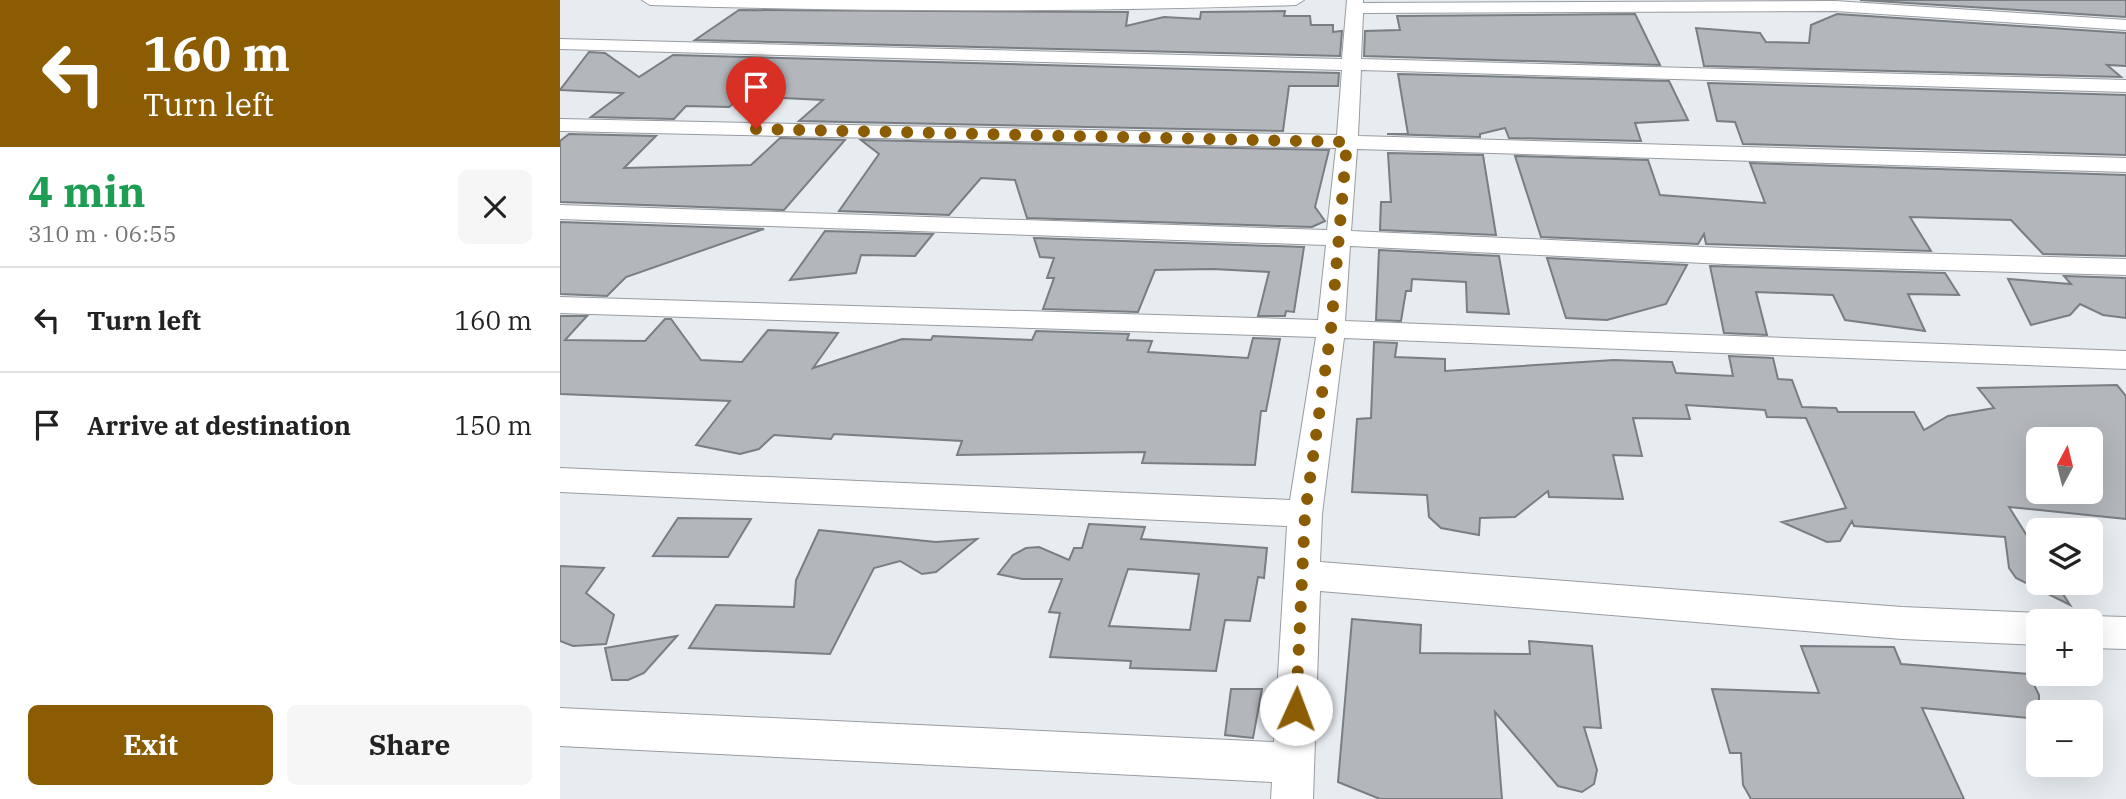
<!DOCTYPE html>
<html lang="en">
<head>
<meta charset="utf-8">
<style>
  body { margin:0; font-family:"IBM Plex Serif",serif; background:#f6f6f6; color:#222; height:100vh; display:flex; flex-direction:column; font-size:26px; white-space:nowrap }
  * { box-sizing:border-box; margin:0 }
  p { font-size:23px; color:#767676 }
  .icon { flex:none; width:38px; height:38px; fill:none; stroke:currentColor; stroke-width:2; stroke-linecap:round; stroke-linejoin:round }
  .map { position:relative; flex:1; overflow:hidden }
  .sheet { display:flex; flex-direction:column; background:#fff; width:560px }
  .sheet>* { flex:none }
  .banner { background:#8b5c02; color:#fff; overflow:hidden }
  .needle { width:46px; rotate:7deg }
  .tools { position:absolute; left:1466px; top:427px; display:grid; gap:14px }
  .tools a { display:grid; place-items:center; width:77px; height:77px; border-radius:10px; background:#fff; box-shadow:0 7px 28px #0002; font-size:35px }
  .pin { position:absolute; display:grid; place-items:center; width:60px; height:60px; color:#fff; margin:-72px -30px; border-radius:50% 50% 50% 0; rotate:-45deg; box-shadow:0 0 7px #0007 }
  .pin .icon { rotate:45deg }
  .me { position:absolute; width:77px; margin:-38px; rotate:2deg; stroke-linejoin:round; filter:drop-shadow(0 0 5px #0008) }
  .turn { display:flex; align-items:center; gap:24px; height:147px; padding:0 28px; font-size:32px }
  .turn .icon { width:91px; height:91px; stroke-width:2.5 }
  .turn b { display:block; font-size:49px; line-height:60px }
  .round { display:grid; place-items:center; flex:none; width:74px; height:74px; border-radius:10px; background:#f6f6f6 }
  .headline { display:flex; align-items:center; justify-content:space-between; height:119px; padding:0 28px }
  h1 { font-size:42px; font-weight:700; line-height:52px; color:#1e9e55 }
  .primary-button { display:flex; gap:14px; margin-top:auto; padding:14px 28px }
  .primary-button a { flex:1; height:80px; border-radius:10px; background:#8b5c02; color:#fff; font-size:28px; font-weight:700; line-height:80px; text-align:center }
  .primary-button a+a { background:#f6f6f6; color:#222 }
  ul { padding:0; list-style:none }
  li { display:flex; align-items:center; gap:21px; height:105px; padding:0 28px; border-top:2px solid #e0e0e0 }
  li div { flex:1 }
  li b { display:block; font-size:26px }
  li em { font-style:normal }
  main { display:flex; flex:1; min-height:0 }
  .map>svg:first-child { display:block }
  .building { fill:#b3b7bc; stroke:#797e82; stroke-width:2; fill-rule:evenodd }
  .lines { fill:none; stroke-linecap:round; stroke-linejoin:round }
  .minor-casing { stroke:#989ca1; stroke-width:2 }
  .minor { fill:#fff; fill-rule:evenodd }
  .route { stroke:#8b5c02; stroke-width:12; stroke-dasharray:0 21.6 }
</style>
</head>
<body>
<main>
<section class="sheet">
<div class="banner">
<div class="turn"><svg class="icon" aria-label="left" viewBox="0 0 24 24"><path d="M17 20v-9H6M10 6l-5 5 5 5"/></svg><div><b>160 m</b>Turn left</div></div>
</div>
<div class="headline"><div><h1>4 min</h1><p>310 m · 06:55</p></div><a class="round"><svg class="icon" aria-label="close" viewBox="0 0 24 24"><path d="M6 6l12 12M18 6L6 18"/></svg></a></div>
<ul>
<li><svg class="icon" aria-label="left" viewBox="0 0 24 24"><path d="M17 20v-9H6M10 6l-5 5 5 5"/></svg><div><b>Turn left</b></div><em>160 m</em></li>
<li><svg class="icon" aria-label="arrive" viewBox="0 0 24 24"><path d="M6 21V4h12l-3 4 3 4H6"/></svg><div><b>Arrive at destination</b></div><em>150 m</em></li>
</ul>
<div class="primary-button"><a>Exit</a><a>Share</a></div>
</section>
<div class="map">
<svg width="1566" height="799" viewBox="0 0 1566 799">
  <rect width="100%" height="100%" fill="#e7ecf1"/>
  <g class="building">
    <path d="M1300 0H1566V17Z"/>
    <path d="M179 10 568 12 566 26 604 17 640 19 641 12 725 11 724 16H750L751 25H773V32L782 31 780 56 135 40Z"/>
    <path d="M1075 14 1100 65 804 56 805 31 840 30 837 16Z"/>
    <path d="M1277 14 1566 33V66L1547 65 1561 77 1144 66 1136 28 1200 33 1206 42 1249 43 1251 25Z"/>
    <path d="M29 52 45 53 79 77 113 55 779 73 778 86H729L723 131 239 121 263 100 183 96 169 107 126 106 114 119 31 117 63 93 0 90Z"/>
    <path d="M838 74 1109 81 1128 120 1075 123 1081 141 949 138 945 128 920 134V137L827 134H848Z"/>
    <path d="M1148 83 1566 95V155L1183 144 1175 122 1157 121Z"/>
    <path d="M9 134 96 136 64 168 191 165 220 138 285 140 224 210 0 202V141Z"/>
    <path d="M301 140 769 150 755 207 765 221 752 227 467 218 455 180 421 178 389 215 279 211 319 154Z"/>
    <path d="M828 153 923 155 936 235 820 230 821 202H831Z"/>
    <path d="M955 156 1088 160 1100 195 1205 203 1190 163 1566 175V256L1483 254 1451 220 1350 217 1371 251 1146 244 1144 234 1138 244 981 237Z"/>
    <path d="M0 222 204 229 66 277 47 296 0 294Z"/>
    <path d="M265 231 373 234 355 256 301 255 296 273 230 280Z"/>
    <path d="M474 238 744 247 734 312 726 311 725 316H698L709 272 653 269 595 270 578 312 483 309 494 278H487L494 258 480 257Z"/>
    <path d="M819 250 939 256 949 314 907 312 906 282 852 279 851 291H846L841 321 816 320Z"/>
    <path d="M987 258 1127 265 1106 304 1047 320 1006 318Z"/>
    <path d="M1150 266 1385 273 1399 295 1348 294 1365 331 1285 320 1273 295 1196 292 1207 335 1164 333Z"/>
    <path d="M1504 276 1566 278V318L1543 315 1520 304 1510 315 1471 325 1448 279 1511 284Z"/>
    <path d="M0 316H27L5 340 85 341 105 319H111L141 360 182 362 208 330 278 333 253 368 342 339 371 340 373 336 472 340 476 331 569 334 567 340 592 341 588 352 688 358 693 338 720 339 706 411H701L695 465 582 463 585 452 397 455 402 441 274 434 271 439 214 435 199 449 180 454 136 445 170 401 0 394Z"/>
    <path d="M814 342 837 343 835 357 885 359V371L1054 360 1112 362 1116 373 1173 376 1169 356 1213 358 1218 379 1232 380 1242 407 1276 408 1278 412H1354L1364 430 1388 416 1434 408 1418 388 1557 385 1566 396V519L1449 507 1479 555V583H1496L1510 605 1456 578 1449 568 1445 537 1294 526 1292 521 1280 541 1267 542 1222 522 1286 508 1246 418 1207 417 1205 410 1126 405 1130 419 1073 418 1082 456 1053 455 1063 499 989 497 988 491 955 517 920 518 919 535 881 528 869 517 867 495 792 492 797 419 811 418ZM1479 439H1531V492H1479Z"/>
    <path d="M118 518 191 519 168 557 93 556Z"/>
    <path d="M529 524 585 527 581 539 707 548 704 578 698 577 690 621 665 620 656 671 570 668 571 661 490 657 500 613 489 612 502 579H462L438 574 453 555 466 548 479 547 509 560 514 548H522ZM568 569 639 574 630 630 549 626Z"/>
    <path d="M259 530 376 542 417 539 376 572 362 574 340 561 314 568 270 654 129 648 156 605 234 607 236 580Z"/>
    <path d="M0 566 44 568 26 593 54 615 46 644 13 646 0 641Z"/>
    <path d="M792 619 861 625 860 653 970 654 969 641 1032 646 1041 728 1024 727 1037 770 1034 784 1022 792 998 786 935 712 942 799H820L778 782Z"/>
    <path d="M117 636 84 673 68 680H52L45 648Z"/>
    <path d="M1241 646 1334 647 1341 664 1469 674 1479 695V719L1362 708 1404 799H1191L1183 785 1181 753H1170L1152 689 1259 693Z"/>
    <path d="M671 689H702L693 738 665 735Z"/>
  </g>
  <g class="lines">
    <defs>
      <g id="minor">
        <path d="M82 0H744L736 5C520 12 306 12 90 5Z"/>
        <path d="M787 0H803V3L1275 1 1566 20V30L1275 11 803 13 801 59 1566 80V92L801 70 798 136 1566 158V172L797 149 791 231 1165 248 1566 259V275L1165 264 790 246 785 321 1566 351V369L784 338 762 514 760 562 1342 607 1479 613 1494 621H1479V645L1342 639 760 591 753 799H711L712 782 0 746V708L714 742 727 526 0 492V468L730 500 756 337 0 313V297L758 320 766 245 0 219V205L767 230 776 148 0 131V119L777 135 782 70 0 49V39L782 59Z"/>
        <path d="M1531 616 1566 617V649L1531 648V621H1517Z"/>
      </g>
    </defs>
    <use href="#minor" class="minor-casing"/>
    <use href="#minor" class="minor"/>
  </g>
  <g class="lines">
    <path class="route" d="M196 129 787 142 771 329 745 514 736 709"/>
  </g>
</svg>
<div class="tools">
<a><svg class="needle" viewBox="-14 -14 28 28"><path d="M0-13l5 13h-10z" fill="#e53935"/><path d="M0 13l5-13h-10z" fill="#767676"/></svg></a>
<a><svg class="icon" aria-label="layers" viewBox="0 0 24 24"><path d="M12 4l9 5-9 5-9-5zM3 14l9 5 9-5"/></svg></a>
<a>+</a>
<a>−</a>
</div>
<div class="pin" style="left:196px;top:129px;background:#d93025"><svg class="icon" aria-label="arrive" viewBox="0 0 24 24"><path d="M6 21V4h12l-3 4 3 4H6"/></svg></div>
<svg class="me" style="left:736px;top:709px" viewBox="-20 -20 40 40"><circle r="19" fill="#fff"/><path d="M0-13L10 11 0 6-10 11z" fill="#8b5c02"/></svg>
</div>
</main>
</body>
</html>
